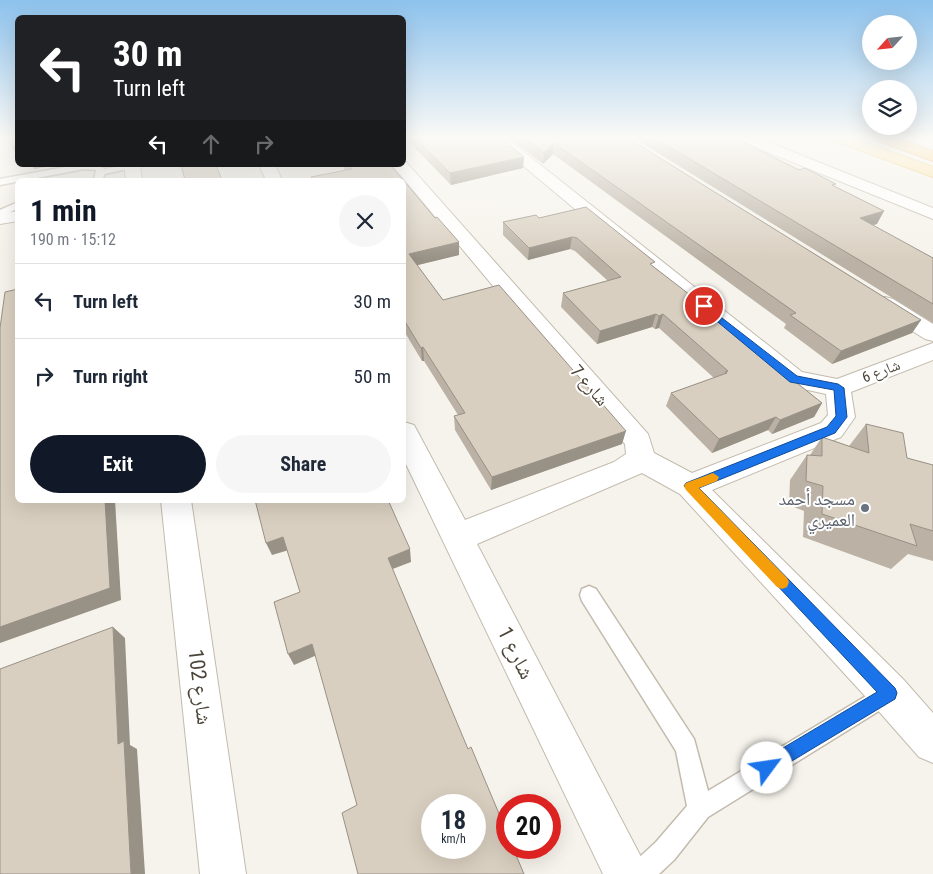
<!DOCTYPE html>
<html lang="en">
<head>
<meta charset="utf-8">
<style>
  body { margin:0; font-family:"Roboto Condensed","Noto Naskh Arabic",sans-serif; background:#f6f6f7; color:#1f2937; height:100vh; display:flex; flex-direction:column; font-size:19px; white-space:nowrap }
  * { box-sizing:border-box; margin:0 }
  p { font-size:16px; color:#747a83 }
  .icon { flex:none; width:28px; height:28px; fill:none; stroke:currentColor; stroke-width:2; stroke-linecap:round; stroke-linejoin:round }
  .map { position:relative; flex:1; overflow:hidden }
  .side { position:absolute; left:15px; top:178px; width:391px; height:325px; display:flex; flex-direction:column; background:#fff; border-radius:8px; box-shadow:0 5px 20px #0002 }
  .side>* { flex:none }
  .hud { position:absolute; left:15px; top:15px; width:391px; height:152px; border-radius:8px; box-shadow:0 5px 20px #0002; background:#202124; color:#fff; overflow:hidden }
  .needle { width:32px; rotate:243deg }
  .buttons { position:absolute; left:862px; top:15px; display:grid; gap:10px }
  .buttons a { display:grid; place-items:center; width:55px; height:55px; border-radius:50%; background:#fff; box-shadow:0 5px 20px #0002; font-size:25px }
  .speed { position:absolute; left:421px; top:794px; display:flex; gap:10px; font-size:25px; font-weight:700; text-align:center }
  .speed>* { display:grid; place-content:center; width:65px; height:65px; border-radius:50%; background:#fff; box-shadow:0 5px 20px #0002; line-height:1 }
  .speed small { font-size:12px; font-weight:400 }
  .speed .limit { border:8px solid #d22; background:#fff; color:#111 }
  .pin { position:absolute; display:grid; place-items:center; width:42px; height:42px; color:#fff; margin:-21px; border:2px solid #fff; border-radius:50%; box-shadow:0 1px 5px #0007 }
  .me { position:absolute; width:55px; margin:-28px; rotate:59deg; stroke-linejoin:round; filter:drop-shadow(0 0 4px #0008) }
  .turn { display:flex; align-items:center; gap:18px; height:105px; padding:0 15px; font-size:22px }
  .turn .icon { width:65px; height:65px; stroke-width:2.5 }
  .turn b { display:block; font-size:35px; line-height:42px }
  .lanes { display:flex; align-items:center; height:48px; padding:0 15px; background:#0003; justify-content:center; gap:25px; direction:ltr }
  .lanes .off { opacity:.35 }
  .round { display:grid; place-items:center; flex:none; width:52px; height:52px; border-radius:26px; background:#f6f6f7 }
  .overview { display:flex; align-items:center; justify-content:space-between; height:85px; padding:0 15px }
  h1 { font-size:30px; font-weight:700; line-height:38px; color:#111827 }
  .cta { display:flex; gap:10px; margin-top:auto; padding:10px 15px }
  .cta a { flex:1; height:58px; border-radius:30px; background:#111827; color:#fff; font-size:20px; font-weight:700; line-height:58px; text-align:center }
  .cta a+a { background:#f6f6f7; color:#1f2937 }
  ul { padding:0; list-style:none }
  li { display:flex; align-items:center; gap:15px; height:75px; padding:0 15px; border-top:1px solid #e0e1e3 }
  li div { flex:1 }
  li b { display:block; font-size:19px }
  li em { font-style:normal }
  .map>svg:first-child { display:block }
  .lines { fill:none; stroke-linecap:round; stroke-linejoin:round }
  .lane-casing { stroke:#c3bbad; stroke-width:3 }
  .street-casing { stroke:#c3bbad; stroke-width:2 }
  .primary-casing { stroke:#eac066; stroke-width:2 }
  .highway-casing { stroke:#e6a236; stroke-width:2 }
  .lane { fill:#fff; fill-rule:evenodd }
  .street { fill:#fff; fill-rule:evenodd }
  .primary { fill:#ffe19c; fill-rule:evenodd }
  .highway { fill:#ffcc6e; fill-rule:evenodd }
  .wall { fill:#bbb2a5 }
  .shaded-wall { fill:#989186 }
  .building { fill:#d9cfc0; stroke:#989186; fill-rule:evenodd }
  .route { fill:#1a73e8; stroke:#114b97 }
  .slow { fill:#f59e0b }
  .worship-dot { fill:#6b7280; stroke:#fff; stroke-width:2 }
  .labels { text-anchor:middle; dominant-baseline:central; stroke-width:4; stroke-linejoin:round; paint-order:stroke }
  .far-street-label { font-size:15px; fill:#4c4438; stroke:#fff }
  .street-label { font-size:18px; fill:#4c4438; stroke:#fff }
  .worship-label { font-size:18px; fill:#5b616d; stroke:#fff; text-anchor:end }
  .near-street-label { font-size:21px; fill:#4c4438; stroke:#fff }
</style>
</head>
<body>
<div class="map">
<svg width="933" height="874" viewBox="0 0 933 874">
  <rect width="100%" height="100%" fill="#f6f3ec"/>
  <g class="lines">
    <defs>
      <g id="lane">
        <path d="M76 165H99L104 169 128 165 136 167 105 174 102 180H94L96 170 84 169 0 185V179Z"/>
        <path d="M18 202V208L0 218V210Z"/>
        <path d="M589 586 596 589 694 739 708 791 881 687 888 683 895 687 899 694 895 701 708 817 674 860 659 874H627L631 865 656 842 687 806 676 751 582 601 580 595 582 589Z"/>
      </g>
      <g id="street">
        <path d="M489 137H505L802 372 837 379 933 343V360L851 392 855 417 841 437 712 490 903 679 933 713V763L919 757 875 707 680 494 642 473 477 544 650 874H603L404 460V422L414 425 465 520 614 462 626 454 625 444 392 165H404V161L406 162 648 434 654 453 692 473 821 423 828 415 826 394 785 385Z"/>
        <path d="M736 137H756L933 208V219L738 140Z"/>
        <path d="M124 165H140L142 180H126Z"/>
        <path d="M259 165H275L282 180H266Z"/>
        <path d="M18 211V221L0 224V214Z"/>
        <path d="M885 297 893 299 933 324V341L925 339 877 309 874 304 877 299Z"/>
        <path d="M161 500H191L246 874H200Z"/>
      </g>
      <path id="primary" d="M830 137H851L933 167V177L832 140Z"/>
      <path id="highway" d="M874 137H895L933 151V161L876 140Z"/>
    </defs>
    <use href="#lane" class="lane-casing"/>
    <use href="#street" class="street-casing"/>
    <use href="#primary" class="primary-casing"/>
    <use href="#highway" class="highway-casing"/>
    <use href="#lane" class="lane"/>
    <use href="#street" class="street"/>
    <use href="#primary" class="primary"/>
    <use href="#highway" class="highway"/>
  </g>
  <g class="wall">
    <path d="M404 137H500L523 168 451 185Z"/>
    <path d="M508 137H626L921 320 912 333 832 364 784 328 786 324 553 154 543 164Z"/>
    <path d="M632 137H733L835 187 877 224 872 225 933 258V323Z"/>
    <path d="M342 165H390L403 180H312L311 177 345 170Z"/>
    <path d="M404 181 459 255 417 265 443 300 622 444 491 490 455 430 454 416 458 415 424 361H422L404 331Z"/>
    <path d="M539 218 654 267 822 403 814 417 772 434 768 430 712 453 666 406 671 393 714 378 659 328 655 329 652 327 597 344 561 307 563 293 608 281 575 251 570 249 528 260 503 235V222Z"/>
    <path d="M866 424 907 458 933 465V561L908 554 891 569 803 537 804 511 789 505 790 480 807 455H810L822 437 849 446Z"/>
  </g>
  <g class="shaded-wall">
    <path d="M554 143 553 154 543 164 544 153Z"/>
    <path d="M18 146V157L12 147Z"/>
    <path d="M524 157 523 168 451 185 450 173Z"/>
    <path d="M32 165H57L34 169Z"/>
    <path d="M884 211 877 224 853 231 860 218Z"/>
    <path d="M572 237 570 249 528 260 529 248Z"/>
    <path d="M459 242V255L410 267 409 254Z"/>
    <path d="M656 314 652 327 597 344 600 331Z"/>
    <path d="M663 314 659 328 655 329 659 316Z"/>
    <path d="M921 320 912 333 832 364 841 351Z"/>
    <path d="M423 347 424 361H422L421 348Z"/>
    <path d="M822 403 814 417 772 434 780 420Z"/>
    <path d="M776 417 768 430 712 453 719 439Z"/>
    <path d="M626 431 622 444 491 490 492 477Z"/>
    <path d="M105 500H115L121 600 0 643V627Z"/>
    <path d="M283 537 289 550 272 555 266 543Z"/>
    <path d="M410 549 411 562 390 570 388 558Z"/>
    <path d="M113 627 125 638 130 745 137 749 145 874H131L118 744Z"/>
    <path d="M312 644 317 655 294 665 288 654Z"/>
  </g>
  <g class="building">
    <path d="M13 137H18V146L12 147Z"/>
    <path d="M414 137H500L524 157 450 173Z"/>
    <path d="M523 137H626L921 320 841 351 790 315 796 313 554 143 544 153Z"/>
    <path d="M653 137H733L799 170 805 168 836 184 832 185 884 211 860 218 933 258V304Z"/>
    <path d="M181 165H216L222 180H185Z"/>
    <path d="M348 165H390L403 180H313L311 177 352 169Z"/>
    <path d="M404 181 435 218 437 217 459 242 409 254 443 300 499 285 626 431 492 477 454 416 465 413 423 347 421 348 404 320Z"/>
    <path d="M586 207 655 262 650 264 756 346 752 347 822 403 780 420 776 417 719 439 671 393 727 373 725 372 728 371 663 314 659 316 656 314 600 331 563 293 621 277 577 238 572 237 529 248 503 222 536 215 539 218Z"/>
    <path d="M18 289V500H105L110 588 0 627V328L5 292Z"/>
    <path d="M866 424 903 433 907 458 933 465V531L910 524 917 546 822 514 823 486 806 481 807 455 822 456V437L869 453Z"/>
    <path d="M255 500H388L410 549 388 558 468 749 471 747 508 835V848H513L524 874H358L342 813 357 805 312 644 288 654 274 602 300 592 283 537 266 543ZM432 805H475V848H432Z"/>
    <path d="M113 627 118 744 124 741 131 874H0V669Z"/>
  </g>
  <linearGradient id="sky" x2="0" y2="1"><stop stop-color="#8dc2ed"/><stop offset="0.53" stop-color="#fbfaf6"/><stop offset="1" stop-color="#fbfaf6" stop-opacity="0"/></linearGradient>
  <rect width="933" height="260" fill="url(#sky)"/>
  <path class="route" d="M704 304 797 376 838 384 844 388 847 417 835 433 699 488 895 688 897 693 895 699 767 776 761 774 759 768 761 761 877 692 684 486 686 483 827 427 836 416 834 390 790 382 701 308 700 306Z"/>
  <path class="slow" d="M713 473 719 477 717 481 699 488 787 578 789 582 787 587 782 589 777 587 686 490 684 486 686 483Z"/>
  <circle class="worship-dot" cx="865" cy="508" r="5"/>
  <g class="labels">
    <g class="far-street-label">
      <text transform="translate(881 371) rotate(-21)">شارع 6</text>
    </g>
    <g class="street-label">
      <text transform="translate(590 385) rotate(49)">شارع 7</text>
    </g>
    <g class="worship-label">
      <text x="855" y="498">مسجد أحمد<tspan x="855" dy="21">العميري</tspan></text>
    </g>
    <g class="near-street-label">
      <text transform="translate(516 653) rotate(63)">شارع 1</text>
      <text transform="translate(200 687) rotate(83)">شارع 102</text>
    </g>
  </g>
</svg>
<div class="buttons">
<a><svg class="needle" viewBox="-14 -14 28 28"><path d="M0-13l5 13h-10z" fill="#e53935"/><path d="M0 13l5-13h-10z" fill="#747a83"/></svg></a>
<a><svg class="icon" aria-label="layers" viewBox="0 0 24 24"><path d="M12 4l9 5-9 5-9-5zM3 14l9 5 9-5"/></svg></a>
</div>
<div class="speed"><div>18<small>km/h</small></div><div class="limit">20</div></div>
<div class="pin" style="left:704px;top:306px;background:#d93025"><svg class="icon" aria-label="arrive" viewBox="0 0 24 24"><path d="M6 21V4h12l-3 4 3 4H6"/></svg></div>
<svg class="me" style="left:767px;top:768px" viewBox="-20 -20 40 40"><circle r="19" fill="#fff"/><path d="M0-13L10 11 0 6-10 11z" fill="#1a73e8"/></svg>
<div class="hud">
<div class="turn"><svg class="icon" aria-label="left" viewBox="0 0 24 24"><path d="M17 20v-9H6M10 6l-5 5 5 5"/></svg><div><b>30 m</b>Turn left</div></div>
<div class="lanes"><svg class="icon" aria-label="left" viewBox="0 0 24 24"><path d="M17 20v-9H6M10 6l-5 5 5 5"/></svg><svg class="icon off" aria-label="ahead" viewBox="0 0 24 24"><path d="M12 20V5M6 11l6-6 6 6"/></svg><svg class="icon off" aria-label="right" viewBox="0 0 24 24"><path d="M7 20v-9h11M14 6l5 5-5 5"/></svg></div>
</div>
<section class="side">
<div class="overview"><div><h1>1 min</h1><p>190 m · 15:12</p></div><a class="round"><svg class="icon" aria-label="close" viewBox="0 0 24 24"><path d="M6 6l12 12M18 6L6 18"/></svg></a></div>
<ul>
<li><svg class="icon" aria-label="left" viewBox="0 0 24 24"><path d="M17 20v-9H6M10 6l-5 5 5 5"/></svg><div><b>Turn left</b></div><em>30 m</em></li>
<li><svg class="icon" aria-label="right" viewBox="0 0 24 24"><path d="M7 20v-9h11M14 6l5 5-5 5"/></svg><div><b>Turn right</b></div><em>50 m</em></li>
</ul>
<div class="cta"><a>Exit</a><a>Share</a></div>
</section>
</div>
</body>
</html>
